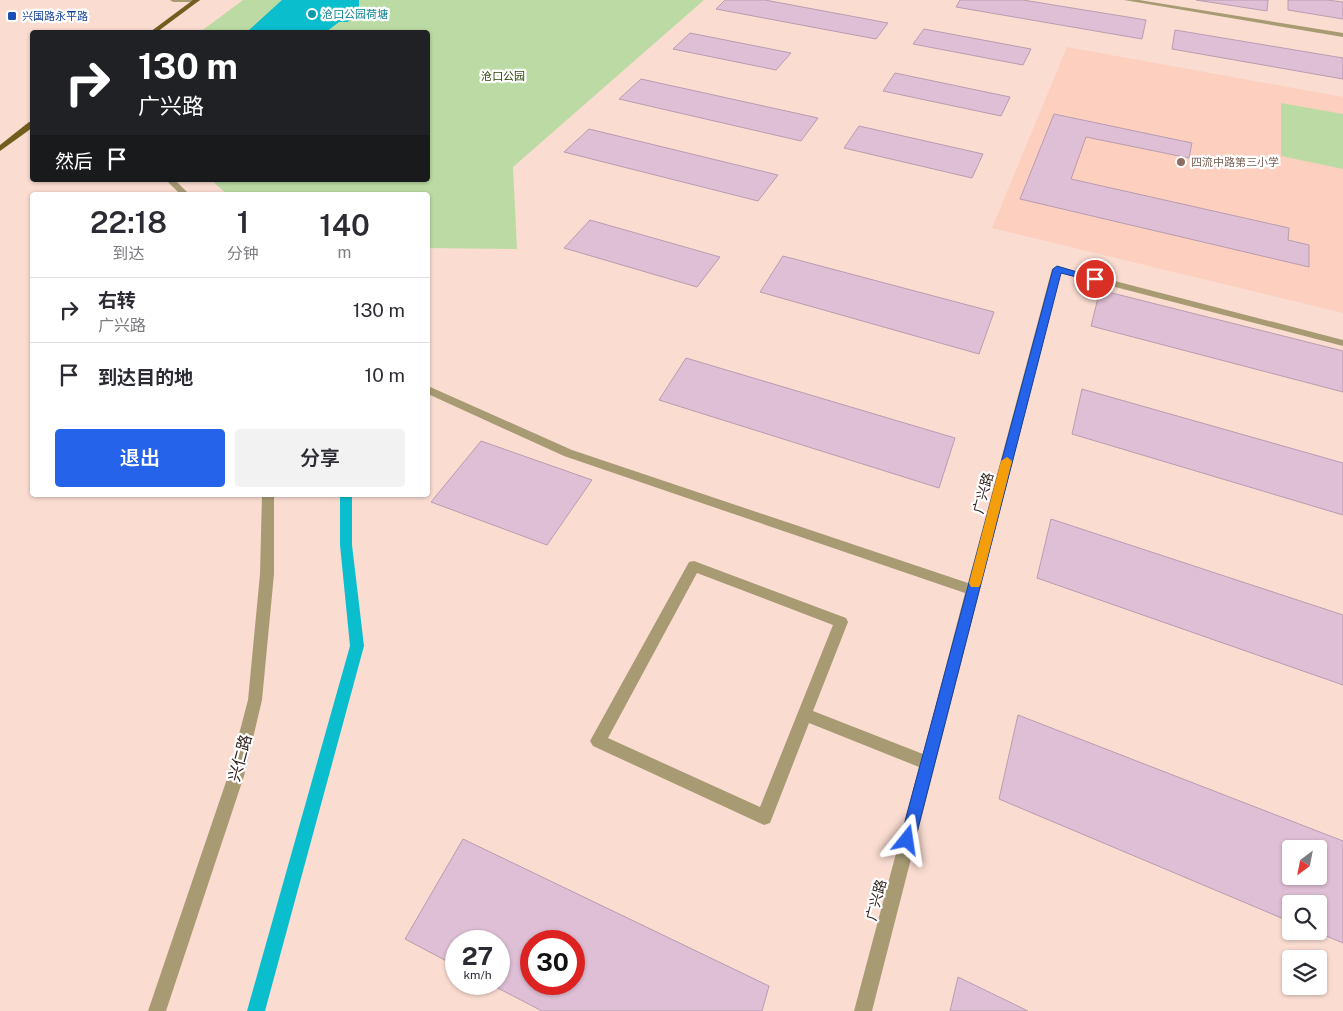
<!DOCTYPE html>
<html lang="zh">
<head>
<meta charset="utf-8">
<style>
  body { margin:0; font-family:"Public Sans","Noto Sans SC",sans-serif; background:#f2f2f3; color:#2b2b33; height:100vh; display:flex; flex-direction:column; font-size:19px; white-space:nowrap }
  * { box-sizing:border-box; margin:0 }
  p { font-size:16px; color:#7c7c81 }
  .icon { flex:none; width:28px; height:28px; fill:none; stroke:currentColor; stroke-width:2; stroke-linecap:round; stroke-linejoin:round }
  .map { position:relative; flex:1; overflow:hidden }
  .drawer { position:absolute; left:30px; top:192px; width:400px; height:305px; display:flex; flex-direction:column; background:#fff; border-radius:5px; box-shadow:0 1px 4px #0004 }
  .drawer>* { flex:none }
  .hud { position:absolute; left:30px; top:30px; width:400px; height:152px; border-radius:5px; box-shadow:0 1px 4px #0004; background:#202124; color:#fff; overflow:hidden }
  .needle { width:32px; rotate:212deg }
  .buttons { position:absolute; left:1282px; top:840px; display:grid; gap:10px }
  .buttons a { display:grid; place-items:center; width:45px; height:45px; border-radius:5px; background:#fff; box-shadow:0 1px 4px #0004; font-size:25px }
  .speed { position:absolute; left:445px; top:930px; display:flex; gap:10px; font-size:25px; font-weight:700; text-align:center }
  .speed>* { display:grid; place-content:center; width:65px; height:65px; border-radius:50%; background:#fff; box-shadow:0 1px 4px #0004; line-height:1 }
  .speed small { font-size:12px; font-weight:400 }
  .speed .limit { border:8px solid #d22; background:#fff; color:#111 }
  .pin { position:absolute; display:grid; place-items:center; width:42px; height:42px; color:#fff; margin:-21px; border:2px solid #fff; border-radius:50%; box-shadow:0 1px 5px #0007 }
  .me { position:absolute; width:55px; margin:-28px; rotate:15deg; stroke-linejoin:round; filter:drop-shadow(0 0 4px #0008) }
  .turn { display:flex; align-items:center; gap:18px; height:105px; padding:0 25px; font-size:22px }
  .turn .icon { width:65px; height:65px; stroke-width:2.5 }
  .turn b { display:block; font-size:35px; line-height:42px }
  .then { display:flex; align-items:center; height:48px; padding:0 25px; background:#0003; gap:10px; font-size:19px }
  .eta { display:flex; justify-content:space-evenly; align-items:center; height:85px; text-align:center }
  .eta b { font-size:30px; font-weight:600; line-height:35px }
  .primary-button { display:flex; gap:10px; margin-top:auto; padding:10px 25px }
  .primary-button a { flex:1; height:58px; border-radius:5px; background:#2563eb; color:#fff; font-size:20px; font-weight:600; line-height:58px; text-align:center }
  .primary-button a+a { background:#f2f2f3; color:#2b2b33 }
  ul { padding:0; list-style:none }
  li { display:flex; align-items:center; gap:15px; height:65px; padding:0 25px; border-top:1px solid #e1e1e2 }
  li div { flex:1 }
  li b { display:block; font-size:19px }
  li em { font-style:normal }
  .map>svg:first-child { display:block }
  .built { fill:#fccfbf }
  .green { fill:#bcdba4 }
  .water { fill:#0bbece }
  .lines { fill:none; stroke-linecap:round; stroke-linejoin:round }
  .stream { fill:#0bbece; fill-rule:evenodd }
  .building { fill:#debfd5; stroke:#ba9cb1; fill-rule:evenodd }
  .minor { fill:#a89b74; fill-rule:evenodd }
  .major { fill:#715e1e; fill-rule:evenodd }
  .route { fill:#2563eb; stroke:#184099 }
  .slow { fill:#f59e0b }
  .culture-dot { fill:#0f9aa8; stroke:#fff; stroke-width:2 }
  .transit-dot { fill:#1a4fb4; stroke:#fff; stroke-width:2 }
  .education-dot { fill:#8d6e63; stroke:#fff; stroke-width:2 }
  .labels { text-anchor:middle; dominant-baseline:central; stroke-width:4.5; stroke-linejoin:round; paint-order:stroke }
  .far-culture-label { font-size:11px; fill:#0d838f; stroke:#fff; text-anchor:start }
  .far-transit-label { font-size:11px; fill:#164399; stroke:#fff; text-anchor:start }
  .far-park-label { font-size:11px; fill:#294507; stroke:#fff }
  .far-education-label { font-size:11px; fill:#785e54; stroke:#fff; text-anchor:start }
  .street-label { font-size:14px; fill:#332521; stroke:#fff }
  .near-street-label { font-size:16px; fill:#332521; stroke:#fff }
</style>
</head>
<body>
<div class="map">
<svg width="1343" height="1011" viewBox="0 0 1343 1011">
  <rect width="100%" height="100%" fill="#fadcd1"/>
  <path class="built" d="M1067 47 1343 97V313L992 228Z"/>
  <g class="green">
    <path d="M243 0H704L513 167 517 249 428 248V195H228L211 180H428V32H200Z"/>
    <path d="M1281 103 1343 114V169L1281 156Z"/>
  </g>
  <path class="water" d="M282 0H359V8L348 22H339L326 32H249V30Z"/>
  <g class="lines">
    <path class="stream" d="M340 495H352V545L364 646 265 1011H247L350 646 340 545Z"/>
  </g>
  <g class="building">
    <path d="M725 0H765L888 23 876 39 716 9Z"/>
    <path d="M960 0H1023L1146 20 1142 39 956 7Z"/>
    <path d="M1196 0H1268L1267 11Z"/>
    <path d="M1288 0H1327L1343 2V19L1288 10Z"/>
    <path d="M924 29 1031 49 1023 65 913 44Z"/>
    <path d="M1175 30 1343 58V79L1172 49Z"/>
    <path d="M690 33 791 53 776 70 673 49Z"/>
    <path d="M895 73 1010 97 1001 116 883 91Z"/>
    <path d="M641 79 818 118 801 141 619 99Z"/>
    <path d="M1054 114 1192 143 1189 158 1086 137 1071 179 1289 228 1288 240 1309 245V267L1020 199Z"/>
    <path d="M859 126 983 154 972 178 844 148Z"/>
    <path d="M589 129 778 175 758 201 564 152Z"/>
    <path d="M590 220 720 257 697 287 564 248Z"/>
    <path d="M783 256 994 312 979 354 760 292Z"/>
    <path d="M1100 290 1343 351V392L1091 326Z"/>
    <path d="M686 358 955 438 939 488 659 400Z"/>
    <path d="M1082 389 1343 463V515L1072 434Z"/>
    <path d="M481 441 592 480 547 545 431 502Z"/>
    <path d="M1051 519 1343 615V685L1037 578Z"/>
    <path d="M1018 715 1343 841V943L1314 931H1319V904H1291V922L999 799ZM1291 849H1319V876H1291Z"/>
    <path d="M463 839 769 986 762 1011H542L490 984H499V941H456V966L405 939ZM531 941H574V984H531Z"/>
    <path d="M958 977 1028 1011H950Z"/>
  </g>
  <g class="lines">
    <g class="minor">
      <path d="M170 0H200L197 2H173Z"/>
      <path d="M1124 0H1139L1343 33V37Z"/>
      <path d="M166 180H175L190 195H181Z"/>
      <path d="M1057 266 1343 340V346L1061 273 872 1011H854L919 767 809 723 770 823 764 825 593 746 590 741 689 562 694 561 846 618 848 622 813 711 923 754 965 593 564 456 428 394V386L572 450 968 583 1052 269ZM697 573 833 625 760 807 608 738Z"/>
      <path d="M262 495H274V574L262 700 244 776 166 1011H148L228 776 248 700 260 574Z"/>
    </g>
    <g class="major">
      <path d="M193 0H200L157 32H150Z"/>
      <path d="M29 122H32V128L0 151V145Z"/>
    </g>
  </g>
  <path class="route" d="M1057 266 1100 279 1095 282 1061 273 915 840 913 845 907 847 902 845 900 840 1053 269Z"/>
  <path class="slow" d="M1007 457 1012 461 981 583 979 587H971L969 583 1001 461Z"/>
  <circle class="culture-dot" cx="312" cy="14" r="5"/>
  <rect class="transit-dot" x="7" y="11" width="10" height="10" rx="2.5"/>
  <circle class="education-dot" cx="1181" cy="162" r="5"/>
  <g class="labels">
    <g class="far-culture-label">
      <text x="322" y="14">沧口公园荷塘</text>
    </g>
    <g class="far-transit-label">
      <text x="22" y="16">兴国路永平路</text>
    </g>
    <g class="far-park-label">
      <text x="503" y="76">沧口公园</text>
    </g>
    <g class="far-education-label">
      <text x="1191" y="162">四流中路第三小学</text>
    </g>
    <g class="street-label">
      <text transform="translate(983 493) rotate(-75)">广兴路</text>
      <text transform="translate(876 900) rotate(-75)">广兴路</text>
    </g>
    <g class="near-street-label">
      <text transform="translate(240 758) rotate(-75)">兴仁路</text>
    </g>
  </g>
</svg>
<div class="buttons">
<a><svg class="needle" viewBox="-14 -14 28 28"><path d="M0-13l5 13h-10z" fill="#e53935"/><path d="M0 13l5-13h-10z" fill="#7c7c81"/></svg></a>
<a><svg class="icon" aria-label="search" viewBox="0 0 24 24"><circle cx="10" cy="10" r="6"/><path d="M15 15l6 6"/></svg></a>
<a><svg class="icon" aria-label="layers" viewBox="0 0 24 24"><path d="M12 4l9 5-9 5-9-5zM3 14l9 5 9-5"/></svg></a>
</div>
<div class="speed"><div>27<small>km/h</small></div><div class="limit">30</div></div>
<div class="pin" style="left:1095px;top:279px;background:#d93025"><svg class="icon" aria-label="arrive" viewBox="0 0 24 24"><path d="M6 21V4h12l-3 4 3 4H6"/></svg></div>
<svg class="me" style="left:907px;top:840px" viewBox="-20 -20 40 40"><path d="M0-17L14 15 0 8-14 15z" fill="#2563eb" stroke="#fff" stroke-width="4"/></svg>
<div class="hud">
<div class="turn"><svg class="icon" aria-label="right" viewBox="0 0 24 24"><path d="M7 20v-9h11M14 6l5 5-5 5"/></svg><div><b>130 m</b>广兴路</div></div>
<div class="then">然后<svg class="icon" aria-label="arrive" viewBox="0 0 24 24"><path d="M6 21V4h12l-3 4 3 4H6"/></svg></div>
</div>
<section class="drawer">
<div class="eta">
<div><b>22:18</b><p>到达</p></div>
<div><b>1</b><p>分钟</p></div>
<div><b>140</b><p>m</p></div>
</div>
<ul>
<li><svg class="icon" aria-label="right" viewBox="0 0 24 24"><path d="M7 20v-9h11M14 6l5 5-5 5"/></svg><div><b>右转</b><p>广兴路</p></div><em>130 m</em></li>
<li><svg class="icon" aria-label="arrive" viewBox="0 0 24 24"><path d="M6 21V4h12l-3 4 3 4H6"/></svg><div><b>到达目的地</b></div><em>10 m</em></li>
</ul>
<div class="primary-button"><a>退出</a><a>分享</a></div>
</section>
</div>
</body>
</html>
